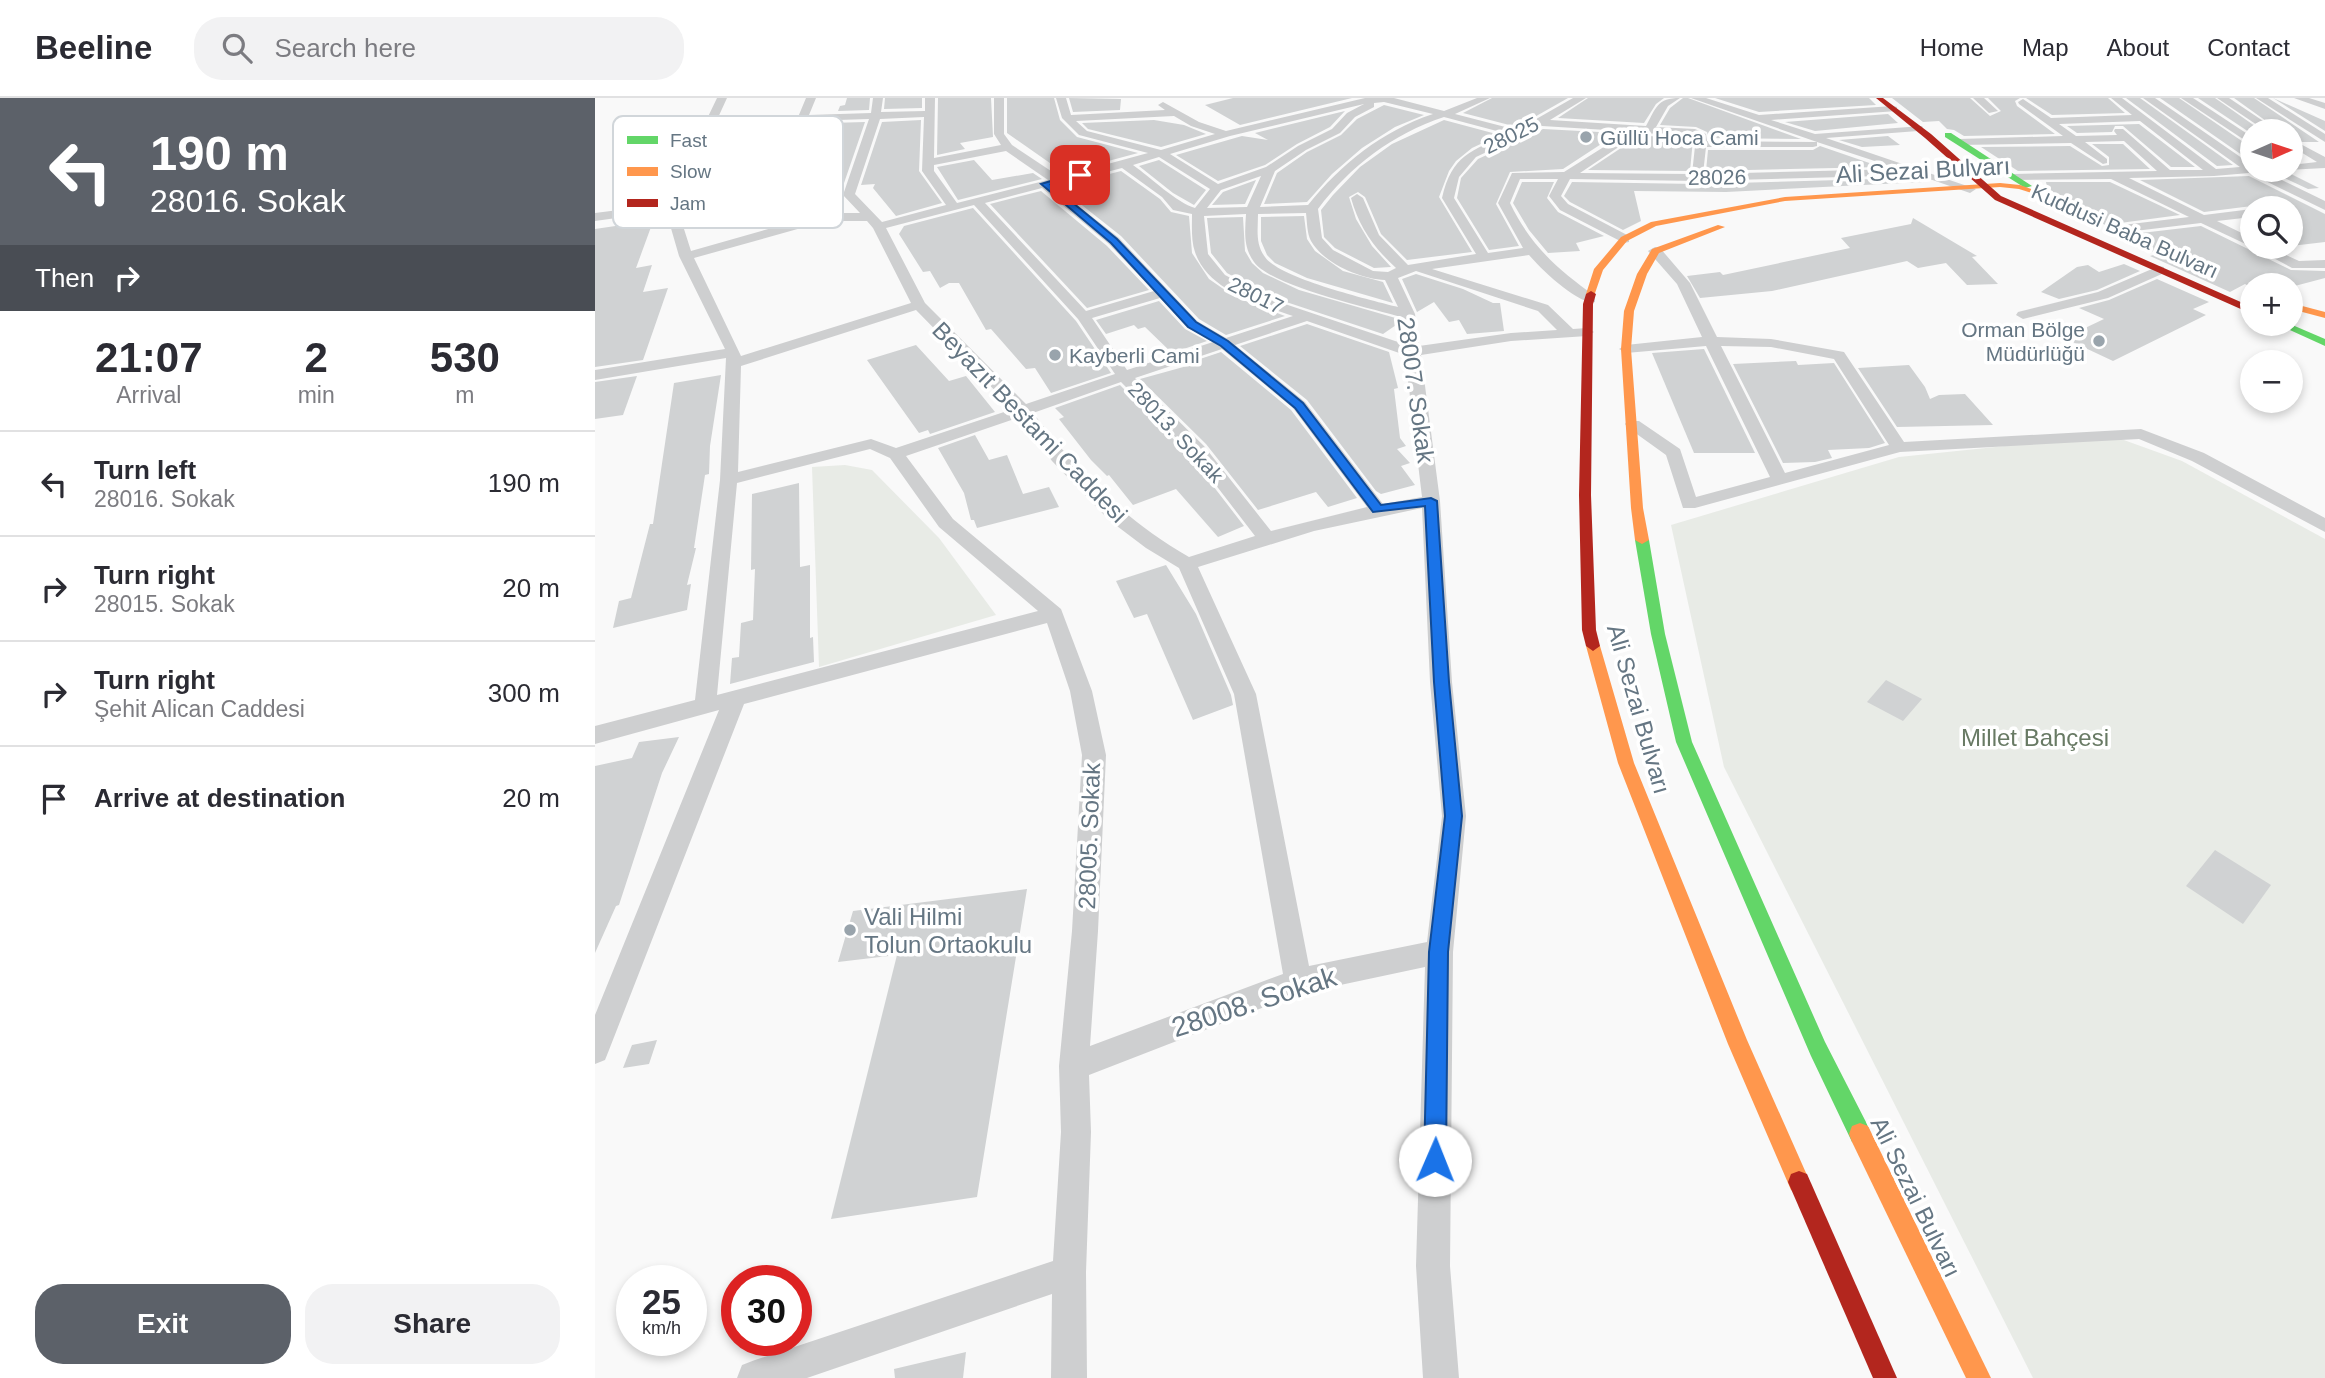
<!DOCTYPE html>
<html lang="en">
<head>
<meta charset="utf-8">
<style>
  body { margin:0; font-family:Arial,sans-serif; background:#f2f2f3; color:#2b2b33; height:100vh; display:flex; flex-direction:column; font-size:26px; white-space:nowrap }
  * { box-sizing:border-box; margin:0 }
  p { font-size:23px; color:#7c7c81 }
  .icon { flex:none; width:38px; height:38px; fill:none; stroke:currentColor; stroke-width:2; stroke-linecap:round; stroke-linejoin:round }
  .map { position:relative; flex:1; overflow:hidden }
  .details { display:flex; flex-direction:column; background:#fff; width:595px }
  .details>* { flex:none }
  .banner { background:#5c6169; color:#fff; overflow:hidden }
  .needle { width:46px; rotate:87deg }
  .controls { position:absolute; left:1645px; top:21px; display:grid; gap:14px }
  .controls a { display:grid; place-items:center; width:63px; height:63px; border-radius:50%; background:#fff; box-shadow:0 4px 10px #0003; font-size:35px }
  .speed { position:absolute; left:21px; top:1167px; display:flex; gap:14px; font-size:35px; font-weight:700; text-align:center }
  .speed>* { display:grid; place-content:center; width:91px; height:91px; border-radius:50%; background:#fff; box-shadow:0 4px 10px #0003; line-height:1 }
  .speed small { font-size:18px; font-weight:400 }
  .speed .limit { border:10px solid #d22; background:#fff; color:#111 }
  .pin { position:absolute; display:grid; place-items:center; width:60px; height:60px; color:#fff; margin:-30px; border-radius:14px; box-shadow:0 4px 10px #0006 }
  .me { position:absolute; width:77px; margin:-38px; rotate:1deg; stroke-linejoin:round; filter:drop-shadow(0 0 5px #0008) }
  .turn { display:flex; align-items:center; gap:24px; height:147px; padding:0 35px; font-size:32px }
  .turn .icon { width:91px; height:91px; stroke-width:2.5 }
  .turn b { display:block; font-size:49px; line-height:60px }
  .then { display:flex; align-items:center; height:66px; padding:0 35px; background:#0003; gap:14px; font-size:26px }
  .eta { display:flex; justify-content:space-evenly; align-items:center; height:119px; text-align:center }
  .eta b { font-size:42px; font-weight:700; line-height:49px }
  .button { display:flex; gap:14px; margin-top:auto; padding:14px 35px }
  .button a { flex:1; height:80px; border-radius:28px; background:#5c6169; color:#fff; font-size:28px; font-weight:700; line-height:80px; text-align:center }
  .button a+a { background:#f2f2f3; color:#2b2b33 }
  ul { padding:0; list-style:none }
  li { display:flex; align-items:center; gap:21px; height:105px; padding:0 35px; border-top:2px solid #e1e1e2 }
  li div { flex:1 }
  li b { display:block; font-size:26px }
  li em { font-style:normal }
  header { display:flex; align-items:center; gap:42px; box-sizing:border-box; height:98px; padding:0 35px; background:#fff; border-bottom:2px solid #e1e1e2 }
  header strong { font-size:33px }
  nav { display:flex; gap:38px; margin-inline-start:auto; font-size:24px }
  .search { width:490px; height:63px; background:#f2f2f3; display:flex; align-items:center; gap:18px; box-sizing:border-box; padding:0 24px; border-radius:28px; color:#7c7c81; font-size:26px }
  main { display:flex; flex:1; min-height:0 }
  .map>svg:first-child { display:block }
  .green { fill:#e8ebe6 }
  .building { fill:#d0d2d3 }
  .lines { fill:none; stroke-linecap:round; stroke-linejoin:round }
  .street { fill:#cecfd0; fill-rule:evenodd }
  .fast { fill:#63d668; fill-rule:evenodd }
  .slow { fill:#ff974d; fill-rule:evenodd }
  .jam { fill:#b3261e; fill-rule:evenodd }
  .route { fill:#1a73e8; stroke:#114b97; stroke-width:2 }
  .poi-dot { fill:#99a4ac; stroke:#fff; stroke-width:2.5 }
  .labels { text-anchor:middle; dominant-baseline:central; stroke-width:7; stroke-linejoin:round; paint-order:stroke }
  .far-street-label { font-size:21px; fill:#657683; stroke:#fff }
  .far-poi-label { font-size:21px; fill:#657683; stroke:#fff; text-anchor:start }
  .street-label { font-size:24px; fill:#657683; stroke:#fff }
  .park-label { font-size:24px; fill:#687a64; stroke:#fff }
  .poi-label { font-size:24px; fill:#657683; stroke:#fff; text-anchor:start }
  .near-street-label { font-size:28px; fill:#657683; stroke:#fff }
  .key { fill:#fff; stroke:#d1d6da; stroke-width:2 }
  .key-label { font-size:19px; fill:#657683 }
</style>
</head>
<body>
<header>
<strong>Beeline</strong>
<div class="search"><svg class="icon" aria-label="search" viewBox="0 0 24 24"><circle cx="10" cy="10" r="6"/><path d="M15 15l6 6"/></svg>Search here</div>
<nav><a>Home</a><a>Map</a><a>About</a><a>Contact</a></nav>
</header>
<main>
<section class="details">
<div class="banner">
<div class="turn"><svg class="icon" aria-label="left" viewBox="0 0 24 24"><path d="M17 20v-9H6M10 6l-5 5 5 5"/></svg><div><b>190 m</b>28016. Sokak</div></div>
<div class="then">Then<svg class="icon" aria-label="right" viewBox="0 0 24 24"><path d="M7 20v-9h11M14 6l5 5-5 5"/></svg></div>
</div>
<div class="eta">
<div><b>21:07</b><p>Arrival</p></div>
<div><b>2</b><p>min</p></div>
<div><b>530</b><p>m</p></div>
</div>
<ul>
<li><svg class="icon" aria-label="left" viewBox="0 0 24 24"><path d="M17 20v-9H6M10 6l-5 5 5 5"/></svg><div><b>Turn left</b><p>28016. Sokak</p></div><em>190 m</em></li>
<li><svg class="icon" aria-label="right" viewBox="0 0 24 24"><path d="M7 20v-9h11M14 6l5 5-5 5"/></svg><div><b>Turn right</b><p>28015. Sokak</p></div><em>20 m</em></li>
<li><svg class="icon" aria-label="right" viewBox="0 0 24 24"><path d="M7 20v-9h11M14 6l5 5-5 5"/></svg><div><b>Turn right</b><p>Şehit Alican Caddesi</p></div><em>300 m</em></li>
<li><svg class="icon" aria-label="arrive" viewBox="0 0 24 24"><path d="M6 21V4h12l-3 4 3 4H6"/></svg><div><b>Arrive at destination</b></div><em>20 m</em></li>
</ul>
<div class="button"><a>Exit</a><a>Share</a></div>
</section>
<div class="map">
<svg width="1730" height="1280" viewBox="0 0 1730 1280">
  <rect width="100%" height="100%" fill="#f9f9f9"/>
  <g class="green">
    <path d="M1515 337 1587 363 1730 441V1280H1438L1129 669 1076 427 1304 359Z"/>
    <path d="M250 367 277 372 344 440 401 517 224 569 217 369Z"/>
  </g>
  <g class="building">
    <path d="M252 0H275L274 12 243 13 245 8 250 7Z"/>
    <path d="M290 0H327V10L289 11Z"/>
    <path d="M343 0H396L398 39 365 45 370 51 342 57Z"/>
    <path d="M412 0H459L465 22 482 39 543 55 465 76 458 71 462 70 412 35Z"/>
    <path d="M474 0 526 1 525 12 478 14Z"/>
    <path d="M638 0H757L645 27 610 7Z"/>
    <path d="M897 0H973L922 29 868 15Z"/>
    <path d="M993 0H1069L1061 6 1049 25 963 20Z"/>
    <path d="M1088 0H1093L1206 41 1114 40 1112 34 1101 29 1065 27 1075 10Z"/>
    <path d="M1120 0H1274L1281 7 1164 14Z"/>
    <path d="M1297 0H1375L1395 18 1406 13 1393 0H1425L1420 3 1422 8 1460 36 1369 38 1359 32 1352 31 1344 23 1328 24Z"/>
    <path d="M1431 0H1513L1530 15 1457 17Z"/>
    <path d="M1531 0H1545L1638 67 1622 68Z"/>
    <path d="M1565 0H1584L1657 50V64Z"/>
    <path d="M1603 0H1620L1667 33H1657V36Z"/>
    <path d="M1639 0H1659L1724 44H1707L1696 38V33H1685Z"/>
    <path d="M1678 0 1730 23V33Z"/>
    <path d="M789 7 829 17 800 29 767 50 737 76 712 104 669 106 682 75 712 54 746 37 762 21Z"/>
    <path d="M750 13 735 29 702 46 670 67 623 83 581 57 647 38 673 42 660 35Z"/>
    <path d="M1293 16 1303 25 1220 33 1190 24Z"/>
    <path d="M326 22 324 73 347 105 301 118 278 90 280 86 266 87 287 24Z"/>
    <path d="M559 22 589 27 611 36 566 49 493 31 487 25Z"/>
    <path d="M849 22 905 37 877 50 861 63 854 73 844 99 877 154 812 162 786 136 770 99 763 94 754 99 761 121 777 148 796 169 779 170 740 150 729 139 726 112 738 97 765 69 797 46Z"/>
    <path d="M270 24 248 88 218 89 243 52H240L242 49 217 50 235 25Z"/>
    <path d="M1544 26 1600 69H1576L1528 28H1520L1517 34 1482 35 1472 28Z"/>
    <path d="M948 31 1023 35 968 71 915 74 901 106 924 148 894 152 862 100 866 80 883 61Z"/>
    <path d="M1039 37 1098 41 1095 73 993 72 1032 46Z"/>
    <path d="M1293 38 1305 47 1267 49 1244 42Z"/>
    <path d="M1497 46H1528L1555 71 1423 73 1386 49 1475 48 1507 68 1514 67V59Z"/>
    <path d="M1225 48 1286 69 1111 73 1113 52H1218Z"/>
    <path d="M379 62 397 82 438 75 447 81 363 102 342 69Z"/>
    <path d="M564 62 611 92 599 107 578 95 544 68Z"/>
    <path d="M1672 72H1688L1724 90 1713 91 1728 98Z"/>
    <path d="M526 73 565 101 576 114 594 118 597 155 614 181 640 199 690 218 631 237 604 221 526 138 464 89Z"/>
    <path d="M1654 78 1730 116V144L1696 148V110L1657 108 1609 114 1545 82Z"/>
    <path d="M1316 80 1328 84 1131 94 1039 93 1046 123 1028 132 975 104 969 98 977 84 1102 86Z"/>
    <path d="M661 82 650 106 617 107 628 94Z"/>
    <path d="M927 84H959L952 100 963 114 1009 138 981 145 985 153 953 155 934 132 918 105Z"/>
    <path d="M1451 84H1515L1585 117 1510 127 1453 95Z"/>
    <path d="M446 93 512 148 554 192 492 210 395 106Z"/>
    <path d="M378 110 481 223 516 275 456 295 440 270 431 271 396 231 391 232 364 185H354L345 190 335 173 328 174 304 136 309 128Z"/>
    <path d="M709 118 712 141 720 153 748 173 788 184 798 205 712 180 680 165 672 157 666 143V119Z"/>
    <path d="M648 119 650 153 657 165 668 175 704 192 804 221V225L788 236 676 199 632 175 616 155 612 120Z"/>
    <path d="M1318 120 1382 158 1377 159 1403 186 1372 187 1351 165 1323 170 1312 163 1177 193 1105 200 1092 178 1125 174 1128 177 1255 150 1246 140 1316 126Z"/>
    <path d="M41 125 39 131 56 129 41 170 57 167 48 194 73 190 48 262 0 269V131Z"/>
    <path d="M1606 128 1696 172 1730 173V180L1696 189 1657 187V190L1650 186 1635 194 1555 158 1562 156 1529 137Z"/>
    <path d="M1529 166 1545 173 1502 192 1464 201 1446 194 1482 169 1493 167 1504 174Z"/>
    <path d="M821 176 868 191 898 205H905L909 233 872 236 864 222 854 224 839 204 822 214 807 181Z"/>
    <path d="M1562 181 1614 204 1598 211 1611 217 1518 263 1469 240 1509 221 1484 210 1514 202Z"/>
    <path d="M564 203 590 231 612 243 577 255 550 229 543 231 539 227 511 236 501 222Z"/>
    <path d="M712 226 794 254 803 290 799 291 805 340 811 348 802 351 815 365 806 368 820 387 786 396 781 393 712 302 645 248Z"/>
    <path d="M321 247 354 283 371 278 400 314 335 336 333 332 324 335 272 262Z"/>
    <path d="M1109 251 1160 355H1099L1057 255Z"/>
    <path d="M626 254 696 312 762 400 733 409 721 394 663 412 611 346 545 281 592 268 590 266Z"/>
    <path d="M1201 263 1203 267 1239 265 1290 345 1274 350 1233 352 1237 360 1220 364 1188 365 1138 266Z"/>
    <path d="M1314 267 1330 289 1335 301 1344 297 1370 296 1398 327 1302 329 1263 270Z"/>
    <path d="M126 277 115 348 114 376 110 377 99 450H101L92 487 96 486 92 512 18 530 24 503 36 500 55 426H58L79 285Z"/>
    <path d="M42 278 28 317 0 321V284Z"/>
    <path d="M525 287 595 358 649 428 623 439 581 391 538 407 514 377 512 378 496 362 464 321 469 319 460 310Z"/>
    <path d="M380 337 394 362 412 357 428 396 454 389 464 409 382 430 379 422H376L369 395 343 350Z"/>
    <path d="M204 385 205 469 215 467V540L218 539 219 564 135 586 137 560 144 559 146 525 158 522 160 471 156 472 157 396Z"/>
    <path d="M571 467 601 516 636 597 638 607 598 622 552 516 539 520 521 483Z"/>
    <path d="M1291 582 1327 601 1308 623 1272 604Z"/>
    <path d="M84 639 67 675 24 807 21 808 0 855V668L37 660 44 644Z"/>
    <path d="M1620 752 1676 787 1648 826 1591 788Z"/>
    <path d="M432 791 382 1099 236 1121 302 857 243 864 258 813Z"/>
    <path d="M62 942 54 966 28 970 37 947Z"/>
    <path d="M371 1254 368 1280H300L299 1271Z"/>
  </g>
  <g class="lines">
    <g class="street">
      <path d="M122 0H132L88 96 176 84 211 0H221L214 17 276 15 278 0H288L286 14 330 13V0H340L339 60 406 47 399 36V0H409V36L417 47 465 79 553 55 484 37 467 20 461 0H471L476 17 570 12 563 7 568 4 604 24 631 33 770 0H799L849 13 882 0H895L860 16 922 32 978 0H991L955 22 1051 28C1061 10 1062 0 1085 0L1073 8 1061 29 1100 31 1111 36 1112 43 1222 44 1096 0H1111L1164 17 1298 8 1302 9V13L1176 22 1220 36 1327 28 1328 30 1323 33 1231 40 1381 91 1375 95 1323 77 1102 83 975 81 966 98 973 106 1034 138V144L1029 145 965 112 954 98 963 81H925L915 105C935 147 963 172 1000 198V204C983 207 945 170 934 157L837 171 953 207 978 231 992 230 999 234 992 238 916 243 826 257 845 403 857 584 871 718 858 854 855 1168 864 1280H828L821 1168 830 869 703 896 494 977 496 1034 491 1174 492 1280H456L457 1196 212 1280H142L147 1267 160 1262 458 1163 466 1034 464 968 477 833 487 657 475 593 452 525 149 606 14 952 10 962 0 966V917L124 612 0 646V628L100 602 125 382 131 260 0 282V272L130 251 84 158 71 113 0 123V115L71 106V101L75 98ZM789 4 838 16C787 33 746 66 713 107L665 109 680 73 711 52 745 35 760 19 779 9V5ZM769 6 752 15 737 31 703 48 671 69 623 86 575 56 635 38ZM579 18 596 28 620 36 566 52 492 33 481 23ZM329 19 327 73 351 107 287 124 260 96 285 21ZM849 19 913 36C876 53 857 57 847 100L881 156 813 167 784 137 768 100 762 96 756 100C764 129 779 150 801 170L793 174 778 173 738 152 727 140 723 111C755 68 798 36 849 19ZM274 21 248 97 265 115H235L232 111 198 97 187 86 190 73 211 23ZM947 28 1028 33 1023 40 969 74 917 75 903 105 928 150 893 155 859 100 864 79 881 59ZM1038 34 1101 39 1097 76 985 75 1031 44ZM1222 44 1304 71 1108 76 1111 49H1218L1222 48ZM411 53 453 82 362 105 339 73V67ZM564 59 615 91 600 110C582 105 555 79 538 67ZM527 70 567 99 578 112 597 116C597 128 596 143 600 154 612 192 665 207 698 218L631 240 602 223 524 140 458 88ZM666 78 652 109 612 110 626 92ZM447 90 514 146 559 193 491 213 390 105ZM178 91 190 103 223 117 96 153 82 109 85 104ZM379 107 483 221 520 276 431 306 330 205 291 130ZM711 115C712 123 712 136 716 143 729 166 766 181 790 182L803 209C775 202 684 180 670 159 660 146 663 131 663 116ZM651 116C650 133 648 149 659 164 676 188 775 210 806 219L809 246 675 201 630 177 613 156 609 118ZM231 123H272L278 130 316 205 146 258 99 160ZM821 173 943 213 962 232 916 235 824 248 820 216 803 180ZM565 200 592 229 618 244 532 272 497 220ZM321 212 418 311 301 350 276 341 143 374 146 268ZM712 223 810 257 827 399 788 406 710 304 640 247ZM627 251 698 310 772 409 676 433 609 348 540 280ZM526 284 597 356 660 438 594 459C527 420 484 375 438 315ZM425 319 457 363 514 422 551 450 584 470 639 596 688 876 495 948 503 833 511 657 497 593 466 511 358 421 311 358ZM275 351 295 360 344 429 443 513 122 597 142 385ZM827 410 835 584 847 718 832 844 714 868 661 596 603 469 719 433Z"/>
      <path d="M1378 0H1389L1403 13 1394 15Z"/>
      <path d="M1516 0H1527L1621 71 1645 69 1548 0H1560L1657 67V72H1666L1730 103V112L1654 75 1619 78 1534 80 1609 117 1657 111V119L1622 123 1657 140V149L1606 125 1515 136 1509 132 1511 129 1594 119 1516 81 1419 82 1413 79 1419 76 1562 73 1529 43 1490 44 1512 61V65L1508 66 1476 45 1364 47 1359 44 1364 41 1468 38 1424 6 1423 4 1428 1 1456 20 1537 17ZM1545 23 1608 72H1575L1528 31H1520L1519 33 1522 37 1481 38 1464 26Z"/>
      <path d="M1586 0H1598L1657 39V47Z"/>
      <path d="M1622 0H1634L1683 33H1671Z"/>
      <path d="M1661 0H1673L1730 36V44Z"/>
      <path d="M1699 0H1714L1730 5V11Z"/>
      <path d="M1696 41 1730 59V70L1692 72H1696V67L1722 64 1696 48Z"/>
      <path d="M1060 149 1065 150 1095 185 1122 239 1176 241 1249 254 1309 344 1546 331 1609 355 1730 420V434L1597 363 1544 341 1305 354 1100 410H1088L1071 357 1032 329 1030 326 1032 323H1044L1085 351 1101 399 1175 379 1111 248 1031 255 1024 251 1031 247 1107 239 1082 186 1053 153ZM1126 248 1176 249 1239 261 1294 347 1190 375Z"/>
      <path d="M1658 149H1674L1704 163 1730 162V170H1697Z"/>
      <path d="M1564 168 1569 169V175L1513 200 1428 221 1421 217 1423 214 1503 194Z"/>
    </g>
    <g class="fast">
      <path d="M1350 35H1356L1437 88 1430 90 1350 39Z"/>
      <path d="M1682 226H1695L1730 241V248Z"/>
      <path d="M1047 438 1054 442 1070 536 1097 644 1230 944 1273 1028 1276 1036 1273 1044 1265 1047 1257 1044 1216 958 1081 644 1056 536 1040 442Z"/>
    </g>
    <g class="slow">
      <path d="M1405 85 1425 87 1447 95 1443 97 1424 91 1405 89 1190 103 1061 128 1032 143 1008 172 999 198 991 196 999 171 1026 139 1056 124 1190 99Z"/>
      <path d="M1123 127 1130 129 1064 155 1052 176 1039 213 1036 251 1048 410 1054 442 1047 446 1040 442 1036 410 1026 251 1029 213 1042 176 1057 151Z"/>
      <path d="M1696 205 1730 214V220L1696 211Z"/>
      <path d="M998 543 1005 548 1039 665 1152 942 1215 1084 1212 1092 1204 1095 1196 1092 1133 946 1023 665 991 548Z"/>
      <path d="M1265 1025 1273 1028 1396 1280H1371L1257 1044 1254 1036 1257 1028Z"/>
    </g>
    <g class="jam">
      <path d="M1281 0H1288L1336 36 1406 98 1657 209V216L1400 102 1330 40Z"/>
      <path d="M996 193 1001 196 998 206 996 397 1001 532 1005 548 998 553 991 548 987 532 984 397 988 206 991 196Z"/>
      <path d="M1204 1073 1212 1076 1302 1280H1278L1193 1084 1196 1076Z"/>
    </g>
  </g>
  <path class="route" d="M482 75 489 77 456 87 522 141 601 224 633 243 708 305 786 407 836 400 842 403 854 584 867 718 853 854 851 1062 848 1070 840 1073 832 1070 829 1062 834 854 850 718 839 584 830 408 778 414 700 310 626 248 593 229 516 145 446 86Z"/>
  <g class="poi-dot">
    <circle cx="991" cy="39" r="7"/>
    <circle cx="1504" cy="243" r="7"/>
    <circle cx="460" cy="257" r="7"/>
    <circle cx="255" cy="832" r="7"/>
  </g>
  <g class="labels">
    <g class="far-street-label">
      <text transform="translate(916 37) rotate(-26)">28025</text>
      <text transform="translate(1122 79) rotate(-1)">28026</text>
      <text transform="translate(1530 133) rotate(24)">Kuddusi Baba Bulvarı</text>
      <text transform="translate(661 197) rotate(26)">28017</text>
      <text transform="translate(581 334) rotate(47)">28013. Sokak</text>
    </g>
    <g class="far-poi-label">
      <text x="1005" y="39">Güllü Hoca Cami</text>
      <text x="1490" y="231" text-anchor="end">Orman Bölge<tspan x="1490" dy="24">Müdürlüğü</tspan></text>
      <text x="474" y="257">Kayberli Cami</text>
    </g>
    <g class="street-label">
      <text transform="translate(1328 72) rotate(-3)">Ali Sezai Bulvarı</text>
      <text transform="translate(821 292) rotate(82)">28007. Sokak</text>
      <text transform="translate(435 324) rotate(46)">Beyazıt Bestami Caddesi</text>
      <text transform="translate(1044 611) rotate(74)">Ali Sezai Bulvarı</text>
      <text transform="translate(494 738) rotate(-88)">28005. Sokak</text>
      <text transform="translate(1321 1099) rotate(64)">Ali Sezai Bulvarı</text>
    </g>
    <g class="park-label">
      <text x="1440" y="639">Millet Bahçesi</text>
    </g>
    <g class="poi-label">
      <text x="269" y="818">Vali Hilmi<tspan x="269" dy="28">Tolun Ortaokulu</tspan></text>
    </g>
    <g class="near-street-label">
      <text transform="translate(659 904) rotate(-18)">28008. Sokak</text>
    </g>
  </g>
  <rect x="18" y="18" width="230" height="112" rx="10" class="key"/>
  <rect x="32" y="38" width="31" height="8" fill="#63d668"/>
  <rect x="32" y="69" width="31" height="9" fill="#ff974d"/>
  <rect x="32" y="101" width="31" height="8" fill="#b3261e"/>
  <g class="key-label">
    <text x="75" y="49">Fast</text>
    <text x="75" y="80">Slow</text>
    <text x="75" y="112">Jam</text>
  </g>
</svg>
<div class="controls">
<a><svg class="needle" viewBox="-14 -14 28 28"><path d="M0-13l5 13h-10z" fill="#e53935"/><path d="M0 13l5-13h-10z" fill="#7c7c81"/></svg></a>
<a><svg class="icon" aria-label="search" viewBox="0 0 24 24"><circle cx="10" cy="10" r="6"/><path d="M15 15l6 6"/></svg></a>
<a>+</a>
<a>−</a>
</div>
<div class="speed"><div>25<small>km/h</small></div><div class="limit">30</div></div>
<div class="pin" style="left:485px;top:77px;background:#d93025"><svg class="icon" aria-label="arrive" viewBox="0 0 24 24"><path d="M6 21V4h12l-3 4 3 4H6"/></svg></div>
<svg class="me" style="left:840px;top:1062px" viewBox="-20 -20 40 40"><circle r="19" fill="#fff"/><path d="M0-13L10 11 0 6-10 11z" fill="#1a73e8"/></svg>
</div>
</main>
</body>
</html>
